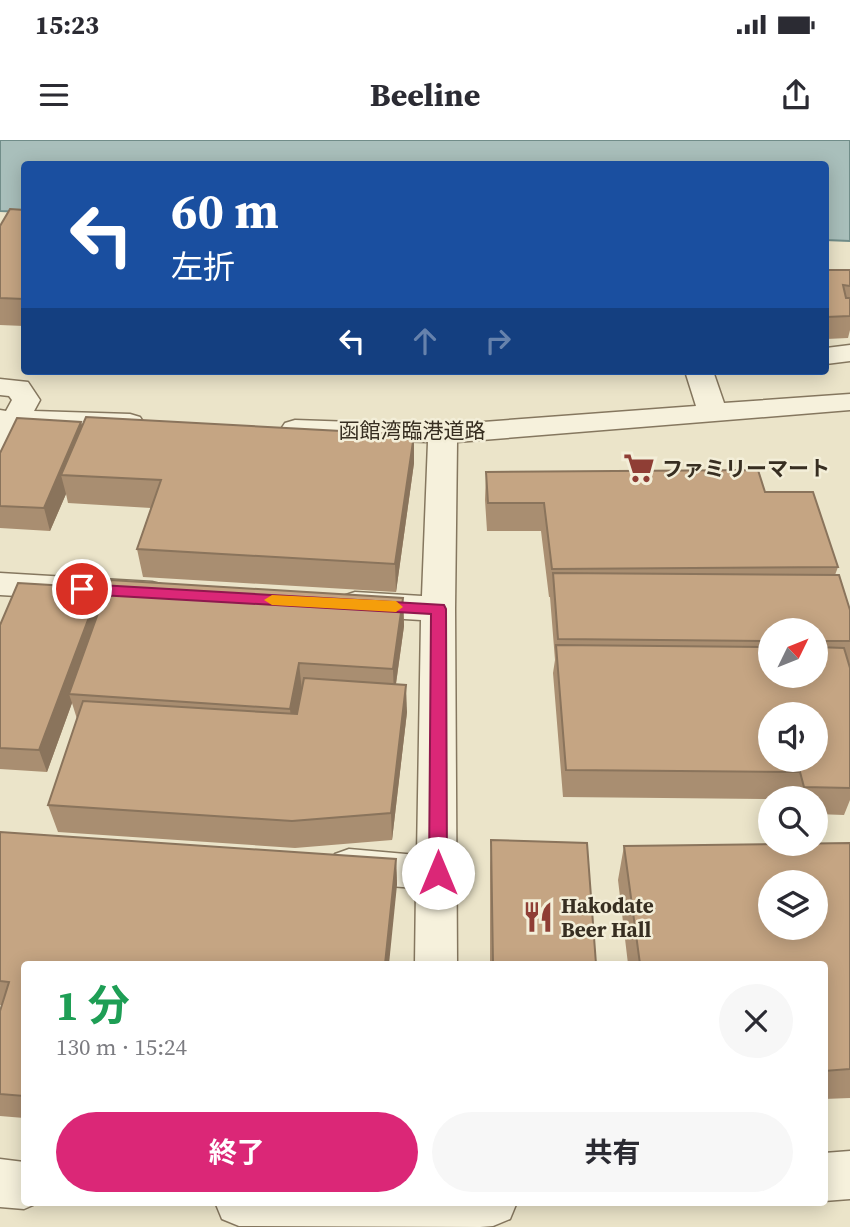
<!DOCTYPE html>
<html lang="ja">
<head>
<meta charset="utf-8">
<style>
  body { margin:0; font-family:"Source Serif 4","Noto Sans JP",serif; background:#f7f7f7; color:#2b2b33; height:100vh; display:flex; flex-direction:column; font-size:26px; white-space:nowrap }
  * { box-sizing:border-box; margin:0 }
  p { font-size:23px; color:#7c7c81 }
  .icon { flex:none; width:38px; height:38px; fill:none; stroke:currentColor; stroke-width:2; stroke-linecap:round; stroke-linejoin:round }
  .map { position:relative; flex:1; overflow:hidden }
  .side { position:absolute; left:21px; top:821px; width:807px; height:245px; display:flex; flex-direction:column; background:#fff; border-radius:7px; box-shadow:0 4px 18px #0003 }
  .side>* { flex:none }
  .hud { position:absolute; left:21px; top:21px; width:808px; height:214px; border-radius:7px; box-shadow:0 4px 18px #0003; background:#1a4fa0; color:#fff; overflow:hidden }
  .needle { width:46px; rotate:47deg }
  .tools { position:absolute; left:758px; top:478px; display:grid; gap:14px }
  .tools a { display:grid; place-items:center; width:70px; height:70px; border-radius:50%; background:#fff; box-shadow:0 4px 18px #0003; font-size:35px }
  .pin { position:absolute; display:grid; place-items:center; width:60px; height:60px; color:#fff; margin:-30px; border:4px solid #fff; border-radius:50%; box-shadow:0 2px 7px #0007 }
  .me { position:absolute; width:77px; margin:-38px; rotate:0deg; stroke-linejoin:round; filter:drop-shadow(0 0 5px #0008) }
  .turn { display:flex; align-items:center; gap:24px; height:147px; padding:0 35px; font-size:32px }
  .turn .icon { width:91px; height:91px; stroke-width:2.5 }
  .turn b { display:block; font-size:49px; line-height:60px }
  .lanes { display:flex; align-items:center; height:66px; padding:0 35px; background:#0003; justify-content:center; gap:35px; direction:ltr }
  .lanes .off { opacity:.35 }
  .round { display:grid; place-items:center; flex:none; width:74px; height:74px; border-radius:37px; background:#f7f7f7 }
  .head { display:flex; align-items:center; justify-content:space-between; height:119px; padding:0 35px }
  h1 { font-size:42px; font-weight:700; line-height:52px; color:#1e9e55 }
  .action { display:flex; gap:14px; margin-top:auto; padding:14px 35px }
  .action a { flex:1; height:80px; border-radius:42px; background:#db2777; color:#fff; font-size:28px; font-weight:700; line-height:80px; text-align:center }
  .action a+a { background:#f7f7f7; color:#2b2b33 }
  .status { display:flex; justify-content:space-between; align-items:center; height:49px; padding:0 35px; background:#fff; direction:ltr }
  .status svg { height:19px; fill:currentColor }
  header { display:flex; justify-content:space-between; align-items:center; height:91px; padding:0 35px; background:#fff; font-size:32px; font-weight:700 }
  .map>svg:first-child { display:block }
  .water { fill:#a9bfbb; stroke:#718d89; stroke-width:2 }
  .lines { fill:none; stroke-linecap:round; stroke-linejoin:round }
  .minor-casing { stroke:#85775f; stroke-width:3 }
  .minor { fill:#f6f1dc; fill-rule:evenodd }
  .wall { fill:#a98e71; fill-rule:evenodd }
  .shaded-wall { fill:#8a745c }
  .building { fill:#c5a583; stroke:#8a745c; stroke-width:2; fill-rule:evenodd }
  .route { fill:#db2777; stroke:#8e194d; stroke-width:2 }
  .slow { fill:#f59e0b }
  .labels { text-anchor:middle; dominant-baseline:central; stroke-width:5; stroke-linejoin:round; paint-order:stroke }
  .street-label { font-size:21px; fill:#372e21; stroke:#f3eed8 }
  .poi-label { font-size:21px; font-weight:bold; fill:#372e21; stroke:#f3eed8; text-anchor:start }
</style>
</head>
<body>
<div class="status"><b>15:23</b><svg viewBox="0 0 49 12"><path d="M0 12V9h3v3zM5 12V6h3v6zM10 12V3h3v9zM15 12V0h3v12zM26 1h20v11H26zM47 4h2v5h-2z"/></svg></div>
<header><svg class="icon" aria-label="menu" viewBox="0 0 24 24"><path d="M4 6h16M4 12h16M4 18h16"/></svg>Beeline<svg class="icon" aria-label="share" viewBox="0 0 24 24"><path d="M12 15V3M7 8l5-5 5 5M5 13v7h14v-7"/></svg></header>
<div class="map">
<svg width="850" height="1087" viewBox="0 0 850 1087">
  <rect width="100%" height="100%" fill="#ebe4c9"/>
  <path class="water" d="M0 0H850V101L826 100V24H24V72L0 71Z"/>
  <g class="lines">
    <defs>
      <g id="minor">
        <path d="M850 205V221L826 224V208Z"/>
        <path d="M685 231H713L724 263 850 254V270L457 302 455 469 457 824H415L416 748 349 743 335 738 329 726 335 714 349 709 417 715 421 480 355 476 343 472 338 464 343 456 355 452 422 456 428 302 295 298 285 295 281 289 285 283 295 280 443 285 696 266Z"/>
        <path d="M0 239 28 242 40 260 34 271 130 274 140 277 144 283 140 289 130 292 24 288 10 311 0 314V270L6 271 12 260 9 256 0 255Z"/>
        <path d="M0 433 152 442 164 445 168 453 164 461 152 464 0 455Z"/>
        <path d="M850 1011V1059L824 1061V1013Z"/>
        <path d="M0 1019 24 1022V1062H40L24 1069 0 1067Z"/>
        <path d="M215 1062H517L510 1079 493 1086 480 1087 239 1086 222 1079Z"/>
      </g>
    </defs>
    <use href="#minor" class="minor-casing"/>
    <use href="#minor" class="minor"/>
  </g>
  <g class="wall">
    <path d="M24 70V186L0 185V86Z"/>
    <path d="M826 130H850V190L848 198 826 199Z"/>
    <path d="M81 282 82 285 414 323 396 452 143 437 137 409 151 368 68 363 66 354 50 391 0 388V313Z"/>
    <path d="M486 332 765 352 838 427 835 435 850 470V660L844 675 816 674V658H770V659L563 657 553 533 555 520 550 457H549L541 391H487L485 360ZM770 490H816V536H770Z"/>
    <path d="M100 448 103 460 403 458 404 486 396 544 407 572 392 700 295 708 58 692 48 665 77 579 72 563 47 632 0 629V485Z"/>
    <path d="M0 692 396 719 397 745 24 824V978L0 976V871L2 865H0Z"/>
    <path d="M491 700 596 824H490V727Z"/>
    <path d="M850 703V958L824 959V824H628L618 740 624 706Z"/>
  </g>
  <g class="shaded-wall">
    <path d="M81 282 87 304 61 335 66 354 50 391 44 368Z"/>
    <path d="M414 295V323L396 452 395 424Z"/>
    <path d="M100 448 105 471 69 554 72 563 47 632 39 610Z"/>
    <path d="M403 458 404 486 394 557 393 529Z"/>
    <path d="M299 523 302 551 293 597 290 569Z"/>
    <path d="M406 545 407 572 392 700 391 673Z"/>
    <path d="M396 719 397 745 389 824H385Z"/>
  </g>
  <g class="building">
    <path d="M10 69 24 70V159L0 158V86Z"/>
    <path d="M826 130H850V146L843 145 846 158H850V176L826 177Z"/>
    <path d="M86 277 414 295 395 424 137 409 161 340 61 335Z"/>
    <path d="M17 278 81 282 44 368 0 366V313Z"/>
    <path d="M758 330 765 352H813L838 427 552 429 544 363H488L486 332Z"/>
    <path d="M553 433 839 435 850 470V501H816V490H770V501L558 499Z"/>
    <path d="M110 440 403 458 393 529 299 523 290 569 69 554Z"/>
    <path d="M18 443 100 448 39 610 0 608V485Z"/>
    <path d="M556 505 770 507V536H816V507L844 508 850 528V648L804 647 800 632 566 630ZM770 574H816V620H770Z"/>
    <path d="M304 538 406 545 391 673 292 681 48 665 83 561 297 574Z"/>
    <path d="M0 692 396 719 385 824H24V956L0 954V871L9 842 0 841Z"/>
    <path d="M491 700 587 703 596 824H493Z"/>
    <path d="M850 703V929L824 931V824H640L624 706ZM770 742H816V788H770Z"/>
  </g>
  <path class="route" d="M82 444 444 465 446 469 447 733 445 738 438 741 432 738 429 733 431 474 82 454 75 449Z"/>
  <path class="slow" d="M272 455 396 461 403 467 396 472 272 465 264 460Z"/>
  <defs>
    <symbol id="supermarket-bare" viewBox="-9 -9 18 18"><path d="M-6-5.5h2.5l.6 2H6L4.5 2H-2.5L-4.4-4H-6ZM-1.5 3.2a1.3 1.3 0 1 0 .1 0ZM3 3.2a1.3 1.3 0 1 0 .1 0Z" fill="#8f3e35" stroke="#f3eed8" stroke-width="2.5" paint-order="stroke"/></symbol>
    <symbol id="restaurant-bare" viewBox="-9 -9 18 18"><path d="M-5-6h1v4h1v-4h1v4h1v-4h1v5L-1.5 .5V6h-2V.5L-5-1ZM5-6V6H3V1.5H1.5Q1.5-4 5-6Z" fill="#8f3e35" stroke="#f3eed8" stroke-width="2.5" paint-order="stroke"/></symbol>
  </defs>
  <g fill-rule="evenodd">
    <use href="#supermarket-bare" x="617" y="306" width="44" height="44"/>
    <use href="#restaurant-bare" x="516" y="755" width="44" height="44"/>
  </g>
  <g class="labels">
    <g class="street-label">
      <text x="412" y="290">函館湾臨港道路</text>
    </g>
    <g class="poi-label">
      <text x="662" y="328">ファミリーマート</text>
      <text x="561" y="765">Hakodate<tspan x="561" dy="24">Beer Hall</tspan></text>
    </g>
  </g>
</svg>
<div class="tools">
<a><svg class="needle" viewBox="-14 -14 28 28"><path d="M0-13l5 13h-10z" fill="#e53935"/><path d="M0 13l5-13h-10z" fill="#7c7c81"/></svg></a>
<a><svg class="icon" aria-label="sound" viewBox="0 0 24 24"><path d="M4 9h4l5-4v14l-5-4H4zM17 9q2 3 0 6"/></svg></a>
<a><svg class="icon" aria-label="search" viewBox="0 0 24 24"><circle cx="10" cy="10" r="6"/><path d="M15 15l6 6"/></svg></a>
<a><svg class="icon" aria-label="layers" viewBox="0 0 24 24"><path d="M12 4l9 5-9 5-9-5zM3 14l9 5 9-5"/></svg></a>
</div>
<div class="pin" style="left:82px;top:449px;background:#d93025"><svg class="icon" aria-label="arrive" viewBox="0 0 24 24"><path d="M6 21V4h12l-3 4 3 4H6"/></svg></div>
<svg class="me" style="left:438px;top:733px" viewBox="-20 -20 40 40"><circle r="19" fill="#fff"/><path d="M0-13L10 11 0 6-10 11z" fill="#db2777"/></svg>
<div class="hud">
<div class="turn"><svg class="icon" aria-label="left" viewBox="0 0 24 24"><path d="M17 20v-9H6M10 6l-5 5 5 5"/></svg><div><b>60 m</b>左折</div></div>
<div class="lanes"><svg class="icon" aria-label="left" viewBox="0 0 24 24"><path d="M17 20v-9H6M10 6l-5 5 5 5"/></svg><svg class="icon off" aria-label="ahead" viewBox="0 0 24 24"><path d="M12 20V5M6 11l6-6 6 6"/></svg><svg class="icon off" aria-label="right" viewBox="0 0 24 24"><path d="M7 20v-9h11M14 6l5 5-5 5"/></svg></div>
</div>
<section class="side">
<div class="head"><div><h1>1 分</h1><p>130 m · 15:24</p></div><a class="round"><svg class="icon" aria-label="close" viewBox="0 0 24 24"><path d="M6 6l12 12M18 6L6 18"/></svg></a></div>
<div class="action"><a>終了</a><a>共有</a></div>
</section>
</div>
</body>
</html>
